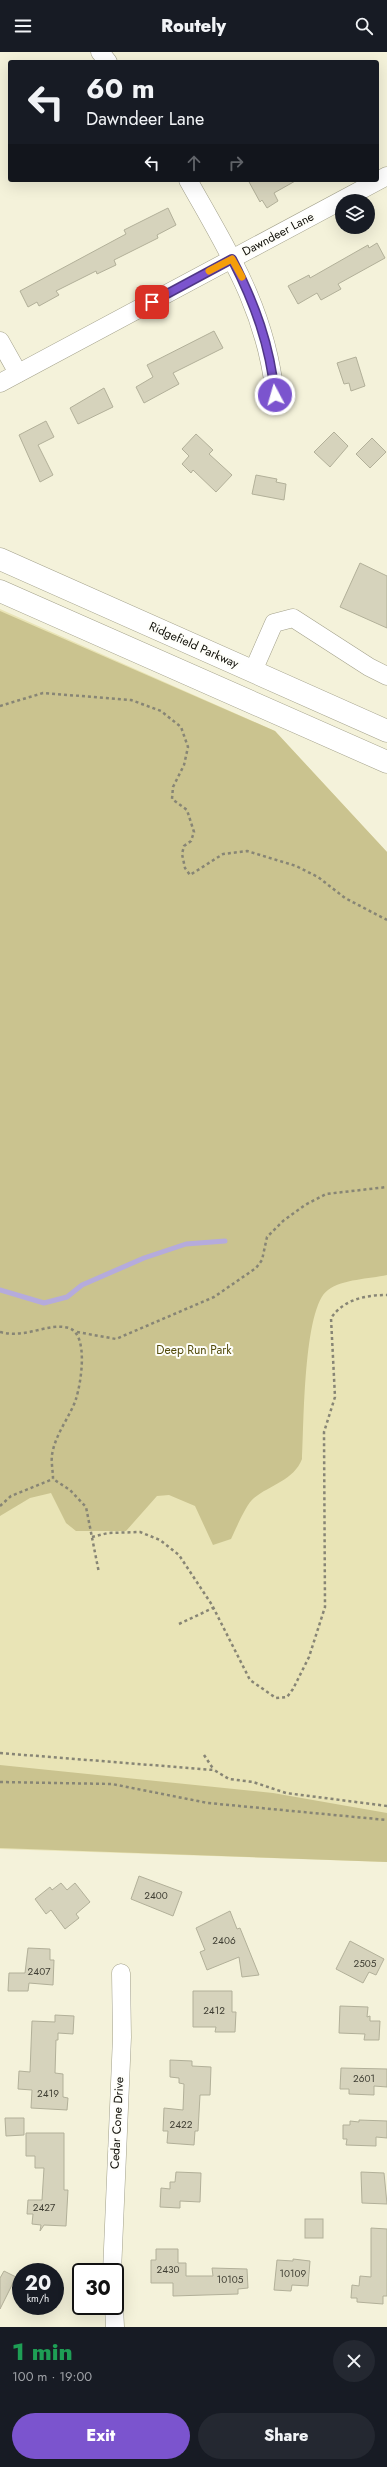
<!DOCTYPE html>
<html lang="en">
<head>
<meta charset="utf-8">
<style>
  body { margin:0; font-family:Jost,sans-serif; background:#242831; color:#f1f3f6; height:100vh; display:flex; flex-direction:column; font-size:15px; white-space:nowrap }
  * { box-sizing:border-box; margin:0 }
  p { font-size:13px; color:#9ea1a6 }
  .icon { flex:none; width:22px; height:22px; fill:none; stroke:currentColor; stroke-width:2; stroke-linecap:round; stroke-linejoin:round }
  .map { position:relative; height:2275px; overflow:hidden }
  .drawer { display:flex; flex-direction:column; background:#171b24; flex:1 }
  .drawer>* { flex:none }
  .top-card { position:absolute; left:8px; top:8px; width:371px; height:122px; border-radius:4px; box-shadow:0 4px 16px #0002; background:#171b24; color:#f1f3f6; overflow:hidden }
  .tools { position:absolute; left:335px; top:142px; display:grid; gap:8px }
  .tools a { display:grid; place-items:center; width:40px; height:40px; border-radius:50%; background:#171b24; box-shadow:0 4px 16px #0002; font-size:20px }
  .speed { position:absolute; left:12px; top:2211px; display:flex; gap:8px; font-size:20px; font-weight:700; text-align:center }
  .speed>* { display:grid; place-content:center; width:52px; height:52px; border-radius:50%; background:#171b24; box-shadow:0 4px 16px #0002; line-height:1 }
  .speed small { font-size:10px; font-weight:400 }
  .speed .limit { border:2px solid #111; border-radius:6px; background:#fff; color:#111 }
  .pin { position:absolute; display:grid; place-items:center; width:34px; height:34px; color:#fff; margin:-17px; border-radius:8px; box-shadow:0 2px 6px #0006 }
  .me { position:absolute; width:44px; margin:-22px; rotate:354deg; stroke-linejoin:round; filter:drop-shadow(0 0 3px #0008) }
  .turn { display:flex; align-items:center; gap:14px; height:84px; padding:0 12px; font-size:18px }
  .turn .icon { width:52px; height:52px; stroke-width:2.5 }
  .turn b { display:block; font-size:28px; line-height:34px }
  .lanes { display:flex; align-items:center; height:38px; padding:0 12px; background:#0003; justify-content:center; gap:20px; direction:ltr }
  .lanes .off { opacity:.35 }
  .round { display:grid; place-items:center; flex:none; width:42px; height:42px; border-radius:21px; background:#242831 }
  .head { display:flex; align-items:center; justify-content:space-between; height:68px; padding:0 12px }
  h1 { font-size:24px; font-weight:800; line-height:30px; color:#1e9e55 }
  .cta { display:flex; gap:8px; margin-top:auto; padding:8px 12px }
  .cta a { flex:1; height:46px; border-radius:24px; background:#7b54ce; color:#fff; font-size:16px; font-weight:800; line-height:46px; text-align:center }
  .cta a+a { background:#242831; color:#f1f3f6 }
  header { display:flex; justify-content:space-between; align-items:center; height:52px; padding:0 12px; background:#171b24; font-size:18px; font-weight:800 }
  .map>svg:first-child { display:block }
  .green { fill:#e9e4b6 }
  .forest { fill:#cac38f }
  .lines { fill:none; stroke-linecap:round; stroke-linejoin:round }
  .stream { stroke:#b5abdc; stroke-width:5 }
  .building { fill:#d6d3bc; stroke:#b2b099 }
  .minor-casing { stroke:#a2a08a; stroke-width:19 }
  .major-casing { stroke:#a2a08a; stroke-width:23 }
  .path { stroke:#878575; stroke-width:2.5; stroke-dasharray:3 3; stroke-linecap:butt }
  .minor { stroke:#fff; stroke-width:18 }
  .major { stroke:#fff; stroke-width:22 }
  .route-casing { stroke:#503786; stroke-width:10 }
  .route { stroke:#7b54ce; stroke-width:7 }
  .slow { stroke:#f59e0b; stroke-width:7 }
  .labels { text-anchor:middle; dominant-baseline:central; stroke-width:4; stroke-linejoin:round; paint-order:stroke }
  .number-label { font-size:10px; fill:#3f3e33 }
  .street-label { font-size:12px; fill:#0d0c05; stroke:#fefef9 }
  .park-label { font-size:12px; fill:#534b0b; stroke:#fefef9 }
</style>
</head>
<body>
<header><svg class="icon" aria-label="menu" viewBox="0 0 24 24"><path d="M4 6h16M4 12h16M4 18h16"/></svg>Routely<svg class="icon" aria-label="search" viewBox="0 0 24 24"><circle cx="10" cy="10" r="6"/><path d="M15 15l6 6"/></svg></header>
<div class="map">
<svg width="387" height="2275" viewBox="0 0 387 2275">
  <rect width="100%" height="100%" fill="#f4f2da"/>
  <path class="green" d="M0 557 275 679 387 800V1810L0 1797Z"/>
  <g class="forest">
    <path d="M0 559 275 679 387 800V1223C369 1227 343 1227 328 1238 303 1255 304 1375 302 1407 294 1428 270 1433 254 1446 246 1452 236 1477 231 1487L213 1493 195 1454 169 1443 157 1444 126 1479H76L66 1471 51 1441 30 1446 0 1464Z"/>
    <path d="M0 1713 273 1741 387 1761V1810L0 1796Z"/>
  </g>
  <g class="lines">
    <path class="stream" d="M0 1238 44 1251 67 1245 82 1233 144 1206 186 1192 225 1189"/>
  </g>
  <g class="building">
    <path d="M248 128H297L274 141 278 149 267 156 262 148 260 150Z"/>
    <path d="M168 156 176 173 157 183 158 186 114 208 116 213 97 222 96 219 56 239 59 243 39 254 37 250 28 255 20 239 126 182 124 178Z"/>
    <path d="M377 191 385 206 338 232 341 237 321 248 317 241 298 252 288 234 309 223 310 226 368 193 369 196Z"/>
    <path d="M214 279 223 296 173 321 179 332 144 351 136 335 153 325 147 313Z"/>
    <path d="M356 305 365 334 351 339 349 331 344 332 337 311Z"/>
    <path d="M104 336 113 355 78 372 70 356Z"/>
    <path d="M46 369 54 385 38 393 53 423 40 430 19 383Z"/>
    <path d="M334 380 348 394 330 415 314 400Z"/>
    <path d="M196 382 213 398 209 402 232 423 216 440 193 418 191 421 182 412 189 404 182 397Z"/>
    <path d="M372 386 386 400 370 416 356 402Z"/>
    <path d="M256 423 277 427 276 430 286 432 284 448 252 442Z"/>
    <path d="M360 511 387 524V576L340 555Z"/>
    <path d="M139 1824 182 1840 173 1864 131 1847Z"/>
    <path d="M61 1831 67 1838 75 1831 90 1850 76 1862 79 1866 65 1877 51 1858 46 1862 35 1847 50 1835 52 1838Z"/>
    <path d="M230 1859 237 1877 240 1876 259 1923 242 1925 239 1905 207 1918 200 1900 205 1898 196 1876Z"/>
    <path d="M350 1889 384 1907 376 1923 369 1920 363 1931 336 1917Z"/>
    <path d="M28 1896 50 1897V1908H54L53 1933 29 1931 28 1939H8L9 1921H25Z"/>
    <path d="M193 1939H232V1960H236L235 1980H215L216 1975H193Z"/>
    <path d="M340 1954 368 1955 367 1965 370 1964V1969H380L379 1988H364L365 1982 339 1981Z"/>
    <path d="M55 1963 74 1964 73 1982 58 1981V1988H56L55 2021 63 2022V2045L68 2046 67 2058 31 2056 32 2038 18 2037 19 2019 30 2020 32 1969 55 1970Z"/>
    <path d="M170 2008 192 2009V2014L211 2015 210 2043H200L198 2079H195L194 2093 167 2091 168 2079H163L164 2056 183 2058 184 2032 179 2031V2026L170 2025Z"/>
    <path d="M341 2016 387 2017V2035L374 2034V2043L349 2042V2037H340Z"/>
    <path d="M5 2066H24V2083L6 2084Z"/>
    <path d="M359 2068 387 2069V2086L376 2085V2094L346 2093 347 2087H343V2073H350V2069L359 2070Z"/>
    <path d="M26 2081H64V2138H68L66 2174 44 2173 40 2179 41 2173 32 2172 33 2162H27L28 2148H42L44 2116H35V2104H26Z"/>
    <path d="M176 2120 201 2121 200 2150 180 2149V2156L160 2155 161 2136 170 2137V2130H175Z"/>
    <path d="M361 2120 384 2121 387 2152 362 2151Z"/>
    <rect x="305" y="2167" width="18" height="19"/>
    <path d="M371 2176 387 2177V2244H383V2252L357 2250V2246H351L352 2233 359 2234 360 2224 371 2225Z"/>
    <path d="M156 2197H178V2211H186V2224H213L212 2216 247 2217 248 2236 238 2237V2242L173 2244V2231H151V2208H156Z"/>
    <path d="M293 2207 310 2209 308 2234 292 2233 291 2239 274 2238 277 2208 293 2209Z"/>
    <path d="M4 2219 16 2225 0 2257V2226Z"/>
  </g>
  <g class="lines">
    <defs>
      <g id="minor">
        <path d="M100 0 108 10"/>
        <path d="M188 128C229 201 266 258 275 343"/>
        <path d="M0 289 18 321"/>
        <path d="M0 331 387 124"/>
        <path d="M253 619 274 571 293 566 369 615 387 624"/>
        <path d="M112 2220 122 1985 121 1921"/>
        <path d="M114 2254 115 2275"/>
      </g>
      <g id="major">
        <path d="M0 507 387 679"/>
        <path d="M0 539 387 710"/>
      </g>
    </defs>
    <use href="#minor" class="minor-casing"/>
    <use href="#major" class="major-casing"/>
    <g class="path">
      <path d="M0 654 43 641 131 648 161 659 181 675 188 695 184 713 173 735 172 747 187 758 194 780 191 789 184 794 182 802 185 816 190 823 223 802 247 799 296 814 318 825 345 846 387 868"/>
      <path d="M0 1280C27 1287 48 1270 69 1276 89 1283 81 1331 76 1347 70 1365 55 1382 52 1403 51 1410 53 1419 53 1427L70 1438 86 1455 99 1521"/>
      <path d="M77 1280 116 1287 214 1245 256 1216 262 1208 267 1185 283 1169 305 1153 326 1142 387 1135"/>
      <path d="M0 1454 11 1444 53 1427"/>
      <path d="M92 1485 108 1481 140 1480 160 1488 179 1503 212 1553 250 1628 276 1646 287 1645 293 1637 309 1605 325 1555 324 1380 335 1345 331 1266C344 1247 366 1243 387 1243"/>
      <path d="M179 1572 213 1556"/>
      <path d="M0 1701 214 1718 229 1727 253 1730 286 1741 387 1754"/>
      <path d="M204 1703 214 1718"/>
      <path d="M0 1730 112 1732 208 1751 387 1768"/>
    </g>
    <use href="#minor" class="minor"/>
    <use href="#major" class="major"/>
  </g>
  <g class="lines">
    <defs>
      <path id="route" d="M152 250 232 207C255 252 270 293 275 343"/>
    </defs>
    <use href="#route" class="route-casing"/>
    <use href="#route" class="route"/>
    <path class="slow" d="M209 219 232 207 242 225"/>
  </g>
  <g class="labels">
    <g class="number-label">
      <text x="156" y="1843">2400</text>
      <text x="224" y="1888">2406</text>
      <text x="365" y="1911">2505</text>
      <text x="39" y="1919">2407</text>
      <text x="214" y="1958">2412</text>
      <text x="364" y="2026">2601</text>
      <text x="48" y="2041">2419</text>
      <text x="181" y="2072">2422</text>
      <text x="44" y="2155">2427</text>
      <text x="168" y="2217">2430</text>
      <text x="293" y="2221">10109</text>
      <text x="230" y="2227">10105</text>
    </g>
    <g class="street-label">
      <text transform="translate(278 182) rotate(-28)">Dawndeer Lane</text>
      <text transform="translate(194 593) rotate(24)">Ridgefield Parkway</text>
      <text transform="translate(117 2071) rotate(-87)">Cedar Cone Drive</text>
    </g>
    <g class="park-label">
      <text x="194" y="1298">Deep Run Park</text>
    </g>
  </g>
</svg>
<div class="tools">
<a><svg class="icon" aria-label="layers" viewBox="0 0 24 24"><path d="M12 4l9 5-9 5-9-5zM3 14l9 5 9-5"/></svg></a>
</div>
<div class="speed"><div>20<small>km/h</small></div><div class="limit">30</div></div>
<div class="pin" style="left:152px;top:250px;background:#d93025"><svg class="icon" aria-label="arrive" viewBox="0 0 24 24"><path d="M6 21V4h12l-3 4 3 4H6"/></svg></div>
<svg class="me" style="left:275px;top:343px" viewBox="-20 -20 40 40"><circle r="17" fill="#7b54ce" stroke="#fff" stroke-width="3"/><path d="M0-11L8 9 0 5-8 9z" fill="#fff"/></svg>
<div class="top-card">
<div class="turn"><svg class="icon" aria-label="left" viewBox="0 0 24 24"><path d="M17 20v-9H6M10 6l-5 5 5 5"/></svg><div><b>60 m</b>Dawndeer Lane</div></div>
<div class="lanes"><svg class="icon" aria-label="left" viewBox="0 0 24 24"><path d="M17 20v-9H6M10 6l-5 5 5 5"/></svg><svg class="icon off" aria-label="ahead" viewBox="0 0 24 24"><path d="M12 20V5M6 11l6-6 6 6"/></svg><svg class="icon off" aria-label="right" viewBox="0 0 24 24"><path d="M7 20v-9h11M14 6l5 5-5 5"/></svg></div>
</div>
</div>
<section class="drawer">
<div class="head"><div><h1>1 min</h1><p>100 m · 19:00</p></div><a class="round"><svg class="icon" aria-label="close" viewBox="0 0 24 24"><path d="M6 6l12 12M18 6L6 18"/></svg></a></div>
<div class="cta"><a>Exit</a><a>Share</a></div>
</section>
</body>
</html>
